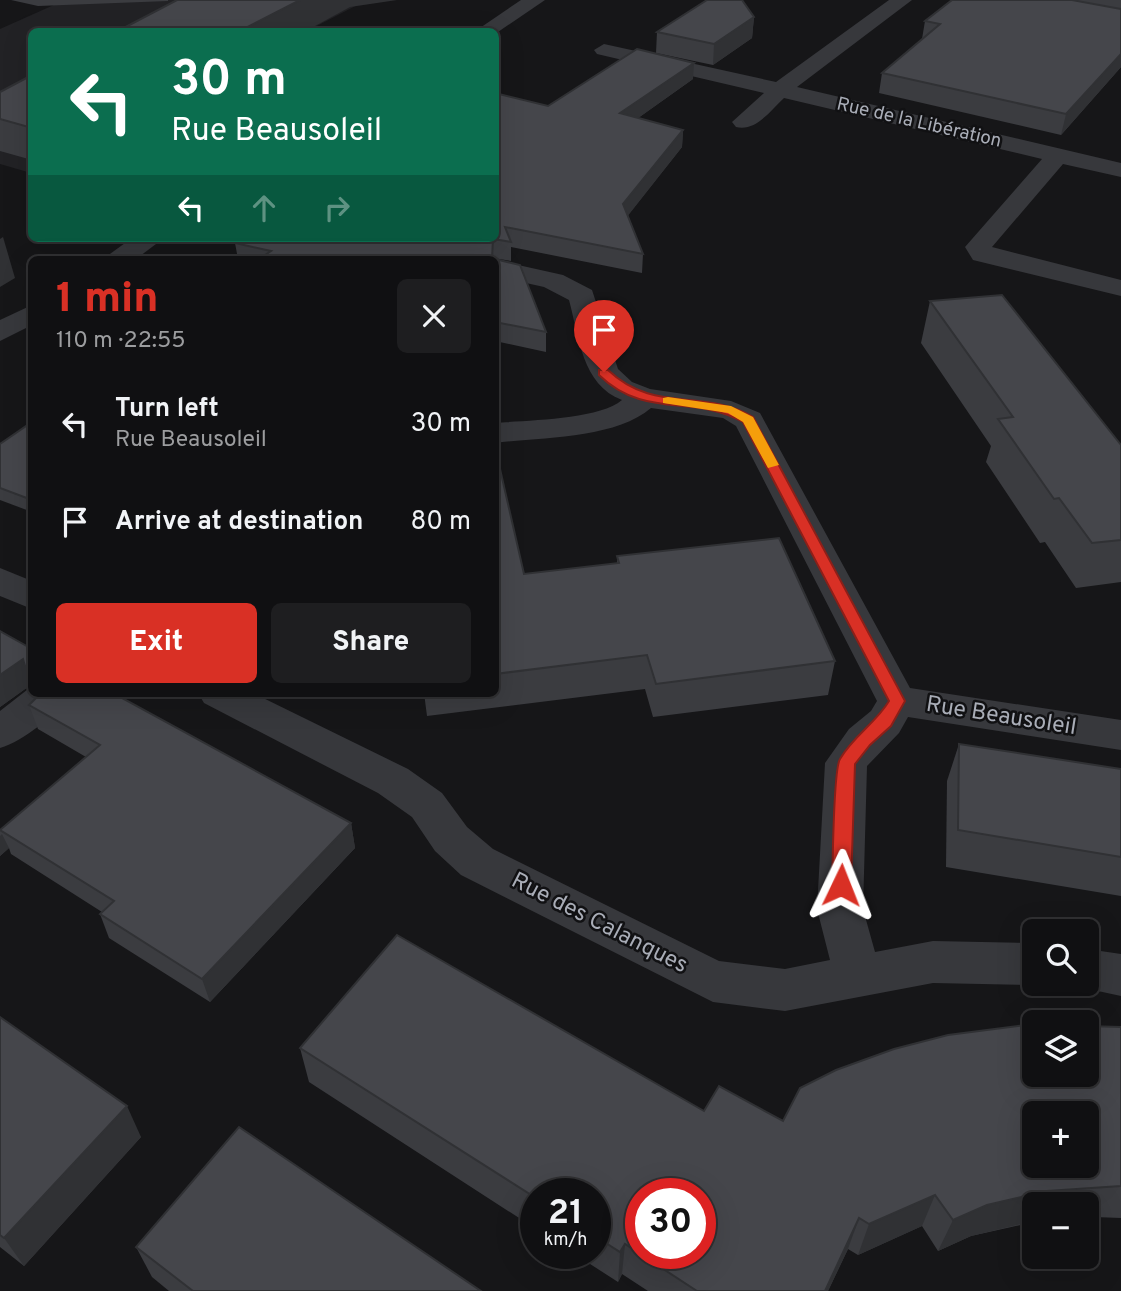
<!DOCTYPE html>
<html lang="en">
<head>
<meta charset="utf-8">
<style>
  body { margin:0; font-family:Overpass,sans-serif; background:#1e1e20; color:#f1f3f6; height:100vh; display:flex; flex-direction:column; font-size:26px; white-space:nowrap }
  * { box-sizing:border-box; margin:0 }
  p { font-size:23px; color:#9c9d9f }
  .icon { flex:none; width:38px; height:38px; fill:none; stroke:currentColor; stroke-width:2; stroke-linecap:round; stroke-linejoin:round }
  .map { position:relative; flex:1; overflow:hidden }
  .details { position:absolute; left:28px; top:256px; width:471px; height:441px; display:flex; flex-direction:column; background:#101012; border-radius:10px; box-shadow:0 7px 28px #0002,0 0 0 2px #303032 }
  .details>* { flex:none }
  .top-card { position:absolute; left:28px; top:28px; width:471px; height:214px; border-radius:10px; box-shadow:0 7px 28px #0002,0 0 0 2px #303032; background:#0b6e4f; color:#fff; overflow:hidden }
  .controls { position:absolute; left:1022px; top:919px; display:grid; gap:14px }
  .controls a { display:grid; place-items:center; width:77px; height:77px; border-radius:10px; background:#101012; box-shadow:0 7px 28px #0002,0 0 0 2px #303032; font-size:35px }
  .speed { position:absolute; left:520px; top:1178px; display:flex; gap:14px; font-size:35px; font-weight:700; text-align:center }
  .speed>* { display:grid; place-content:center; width:91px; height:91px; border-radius:50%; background:#101012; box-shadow:0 7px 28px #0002,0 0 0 2px #303032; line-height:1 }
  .speed small { font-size:18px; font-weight:400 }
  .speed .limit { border:10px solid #d22; background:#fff; color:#111 }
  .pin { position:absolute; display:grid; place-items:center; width:60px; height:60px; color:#fff; margin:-72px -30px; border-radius:50% 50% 50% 0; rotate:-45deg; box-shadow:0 0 7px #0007 }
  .pin .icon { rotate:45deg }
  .me { position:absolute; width:77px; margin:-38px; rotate:2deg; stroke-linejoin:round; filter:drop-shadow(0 0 5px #0008) }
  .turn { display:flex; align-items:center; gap:24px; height:147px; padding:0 28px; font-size:32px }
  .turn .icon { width:91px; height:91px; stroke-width:2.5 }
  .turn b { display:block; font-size:49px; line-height:60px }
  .lanes { display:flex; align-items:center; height:66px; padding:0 28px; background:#0003; justify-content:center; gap:35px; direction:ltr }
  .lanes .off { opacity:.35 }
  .round { display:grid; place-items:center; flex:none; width:74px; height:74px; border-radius:10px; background:#1e1e20 }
  .overview { display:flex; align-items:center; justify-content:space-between; height:119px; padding:0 28px }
  h1 { font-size:42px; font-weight:800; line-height:52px; color:#d93025 }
  .cta { display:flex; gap:14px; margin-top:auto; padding:14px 28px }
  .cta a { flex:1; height:80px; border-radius:10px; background:#d93025; color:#fff; font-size:28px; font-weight:800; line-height:80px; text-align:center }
  .cta a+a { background:#1e1e20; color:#f1f3f6 }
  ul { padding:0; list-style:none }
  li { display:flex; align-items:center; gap:21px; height:98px; padding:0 28px }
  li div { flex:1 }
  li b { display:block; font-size:26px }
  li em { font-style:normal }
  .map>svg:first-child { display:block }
  .built { fill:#222225 }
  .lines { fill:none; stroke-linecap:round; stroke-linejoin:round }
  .street { fill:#37383c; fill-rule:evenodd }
  .wall { fill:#3b3c40 }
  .shaded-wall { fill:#303134 }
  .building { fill:#45464b; stroke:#303134; stroke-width:2; fill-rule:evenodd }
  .route { fill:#d93025; stroke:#8d1f18; stroke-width:2 }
  .slow { fill:#f59e0b }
  .labels { text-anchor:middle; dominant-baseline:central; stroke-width:5; stroke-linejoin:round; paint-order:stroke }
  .far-street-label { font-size:19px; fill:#a9adb7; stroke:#111113 }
  .street-label { font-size:23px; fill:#a9adb7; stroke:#111113 }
</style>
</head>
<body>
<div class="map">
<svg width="1121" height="1291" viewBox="0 0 1121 1291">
  <rect width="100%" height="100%" fill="#161618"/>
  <path class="built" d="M65 0H367L307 31 32 32 31 173 0 164V29Z"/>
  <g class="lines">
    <g class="street">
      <path d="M521 0H545L495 34 474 32Z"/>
      <path d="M889 0H912L797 87 1121 163V177L1063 164 992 247 1121 280V296L973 260 965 247 1042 159 784 98C771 110 756 132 736 127L732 122 764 93 597 54 594 50 604 44 776 82Z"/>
      <path d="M132 238H164L136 259H103Z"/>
      <path d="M495 260 563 275 592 290 618 369 632 382 650 389 731 401 760 413 910 688 1121 720V750L908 717 899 733 867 766 863 909 875 952 933 941 1034 943V984H1037L1034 985 933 983 785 1011 713 1002 461 875 435 851 412 817 378 793 204 703 198 693H253L408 769 442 793 467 827 493 849 719 961 785 969 830 960 817 909 825 763 849 729 871 711 877 701 736 426 723 418 651 408C615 439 541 437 495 443V423C528 420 598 420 622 400 582 385 579 337 569 300L544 287 495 276Z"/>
      <path d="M32 305V325L0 341V320Z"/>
      <path d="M0 568 32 581V609L0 596Z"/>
      <path d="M32 686V693H69C56 715 24 741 0 748V711Z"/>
      <path d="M1087 949 1121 954V996L1070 985 1087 984Z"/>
    </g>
  </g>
  <g class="wall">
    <path d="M11 0H168V1L38 6Z"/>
    <path d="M952 0H1121V67L1061 135 879 93 882 73 922 39 925 21Z"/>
    <path d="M754 17 752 38 713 65 656 53 657 32Z"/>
    <path d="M32 75V160L0 151V92Z"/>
    <path d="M693 79 638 118 683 130 682 147 628 215 643 254 642 273 511 247V261L493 258V259H238L235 243H412L424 242 404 238H495L548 106Z"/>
    <path d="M495 259 546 332V352L495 341Z"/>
    <path d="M930 301 1121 445V582L1076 588 1045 542 1040 543 986 462 991 446 921 343Z"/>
    <path d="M32 422V512L0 500V444Z"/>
    <path d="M495 447 524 574 617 563V556L835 661 828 695 653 717 645 689 427 716 424 693H495Z"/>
    <path d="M0 631 32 649V684L0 707Z"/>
    <path d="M29 705 351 823 355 848 210 1002 109 938 100 914 102 912 11 854 9 848 0 856V829H1L86 757 38 729Z"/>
    <path d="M959 744 1121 769V896L946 867 947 781Z"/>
    <path d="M0 1017 141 1137 24 1266 0 1247Z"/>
    <path d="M1121 1027V1218L1094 1217H1087V1204H1034V1222L971 1236 938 1251 922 1226 858 1255 848 1249 828 1291H648L622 1274 618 1282 573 1253H595V1194H536V1229L309 1082 300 1048 704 1111 783 1121Z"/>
    <path d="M136 1247 481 1291H169L152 1277Z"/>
  </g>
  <g class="shaded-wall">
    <path d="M300 0H397L350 7 304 32H238Z"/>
    <path d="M754 17 752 38 713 65 714 44Z"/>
    <path d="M1121 54V67L1061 135 1066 114Z"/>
    <path d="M694 63 693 79 620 131V113Z"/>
    <path d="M683 130 682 147 623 222V204Z"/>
    <path d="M3 237 15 278 0 287V239Z"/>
    <path d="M23 659 32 684 0 707V675Z"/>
    <path d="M351 823 355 848 210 1002 202 979Z"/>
    <path d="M2 834 9 848 0 856V836Z"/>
    <path d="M127 1106 141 1137 24 1266 4 1238Z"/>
    <path d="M1047 1191 1039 1204H1034V1213L1029 1222 971 1236 938 1251 953 1220 987 1205Z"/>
    <path d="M935 1195 922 1226 858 1255 869 1224Z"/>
    <path d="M859 1218 848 1249 828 1291H825Z"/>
    <path d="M625 1244 622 1274 618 1282 620 1252Z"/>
  </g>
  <g class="building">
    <path d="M177 0H300L238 32H116Z"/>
    <path d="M707 0H742L754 17 714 44 657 32Z"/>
    <path d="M952 0H1072L1121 9V54L1066 114 882 73 940 24 925 21Z"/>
    <path d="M637 49 694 63 620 113 683 130 623 204 643 254 505 227 511 242 493 239 492 259H493H259L271 251 235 243 241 238H389L412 243 467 241 465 238H495V93L548 106Z"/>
    <path d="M32 75V128L0 119V92Z"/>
    <path d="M495 259 520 265 546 332 495 322Z"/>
    <path d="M1002 295 1121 445V540L1092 543 1059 498 1054 499 998 419 1013 417 930 301Z"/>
    <path d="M32 422V500L0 488V444Z"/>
    <path d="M495 447 524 574 619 563 617 556 779 538 835 661 656 684 647 655 495 674Z"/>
    <path d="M0 631 32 649V666H25L23 659 0 675Z"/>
    <path d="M41 693H113L351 823 202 979 100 914 114 901 0 830 100 745 29 705Z"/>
    <path d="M959 744 1121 769V857L958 830Z"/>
    <path d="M397 935 704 1111 719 1086 783 1121 800 1088 836 1070 894 1049 948 1035 1034 1024V1074H1087V1026L1121 1027V1186L1047 1191 987 1205 953 1220 935 1195 869 1224 859 1218 825 1291H697L625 1244 620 1252 595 1236V1194H536V1198L300 1048ZM1034 1113H1087V1166H1034ZM640 1194H700V1253H640Z"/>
    <path d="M0 1017 127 1106 4 1238 0 1235Z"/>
    <path d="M239 1127 481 1291H193L136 1247Z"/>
  </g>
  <path class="route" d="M599 370H608C654 414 703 388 753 417L905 701 891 726 870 745 855 764 851 885 848 890H835L832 885C833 865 833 770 840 759 853 736 876 723 889 701L743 422C695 394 645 420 599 375Z"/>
  <path class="slow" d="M668 397 731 406 753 417 779 465 768 468 743 422 728 413 663 403V398Z"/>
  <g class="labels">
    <g class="far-street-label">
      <text transform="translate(919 123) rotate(13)">Rue de la Libération</text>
    </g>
    <g class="street-label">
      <text transform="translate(1001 717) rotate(9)">Rue Beausoleil</text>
      <text transform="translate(599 924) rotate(27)">Rue des Calanques</text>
    </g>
  </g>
</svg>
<div class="controls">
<a><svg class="icon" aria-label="search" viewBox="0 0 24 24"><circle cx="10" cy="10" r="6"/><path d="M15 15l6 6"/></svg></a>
<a><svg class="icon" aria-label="layers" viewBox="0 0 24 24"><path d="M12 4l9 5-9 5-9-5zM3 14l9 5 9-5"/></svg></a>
<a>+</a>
<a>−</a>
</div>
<div class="speed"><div>21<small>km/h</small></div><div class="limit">30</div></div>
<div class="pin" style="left:604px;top:372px;background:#d93025"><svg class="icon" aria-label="arrive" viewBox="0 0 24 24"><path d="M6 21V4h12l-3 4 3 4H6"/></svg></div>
<svg class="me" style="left:841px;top:885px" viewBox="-20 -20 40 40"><path d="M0-17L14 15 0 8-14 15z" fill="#d93025" stroke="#fff" stroke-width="4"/></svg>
<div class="top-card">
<div class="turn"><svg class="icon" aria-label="left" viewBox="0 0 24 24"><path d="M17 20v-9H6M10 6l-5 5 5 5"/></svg><div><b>30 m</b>Rue Beausoleil</div></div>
<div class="lanes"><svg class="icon" aria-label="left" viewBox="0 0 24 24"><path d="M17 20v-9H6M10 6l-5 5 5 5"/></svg><svg class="icon off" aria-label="ahead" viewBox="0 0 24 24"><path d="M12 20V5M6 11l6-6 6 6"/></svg><svg class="icon off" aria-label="right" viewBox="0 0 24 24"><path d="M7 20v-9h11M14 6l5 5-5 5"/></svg></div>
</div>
<section class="details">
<div class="overview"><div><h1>1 min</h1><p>110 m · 22:55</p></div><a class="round"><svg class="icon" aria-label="close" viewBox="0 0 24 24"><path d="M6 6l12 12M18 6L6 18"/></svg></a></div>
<ul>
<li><svg class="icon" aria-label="left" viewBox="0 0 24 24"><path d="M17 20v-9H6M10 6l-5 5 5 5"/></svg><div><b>Turn left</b><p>Rue Beausoleil</p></div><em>30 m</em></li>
<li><svg class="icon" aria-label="arrive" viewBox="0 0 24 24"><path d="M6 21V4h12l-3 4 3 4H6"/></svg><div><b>Arrive at destination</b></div><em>80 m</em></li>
</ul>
<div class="cta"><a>Exit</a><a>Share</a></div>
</section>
</div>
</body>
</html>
